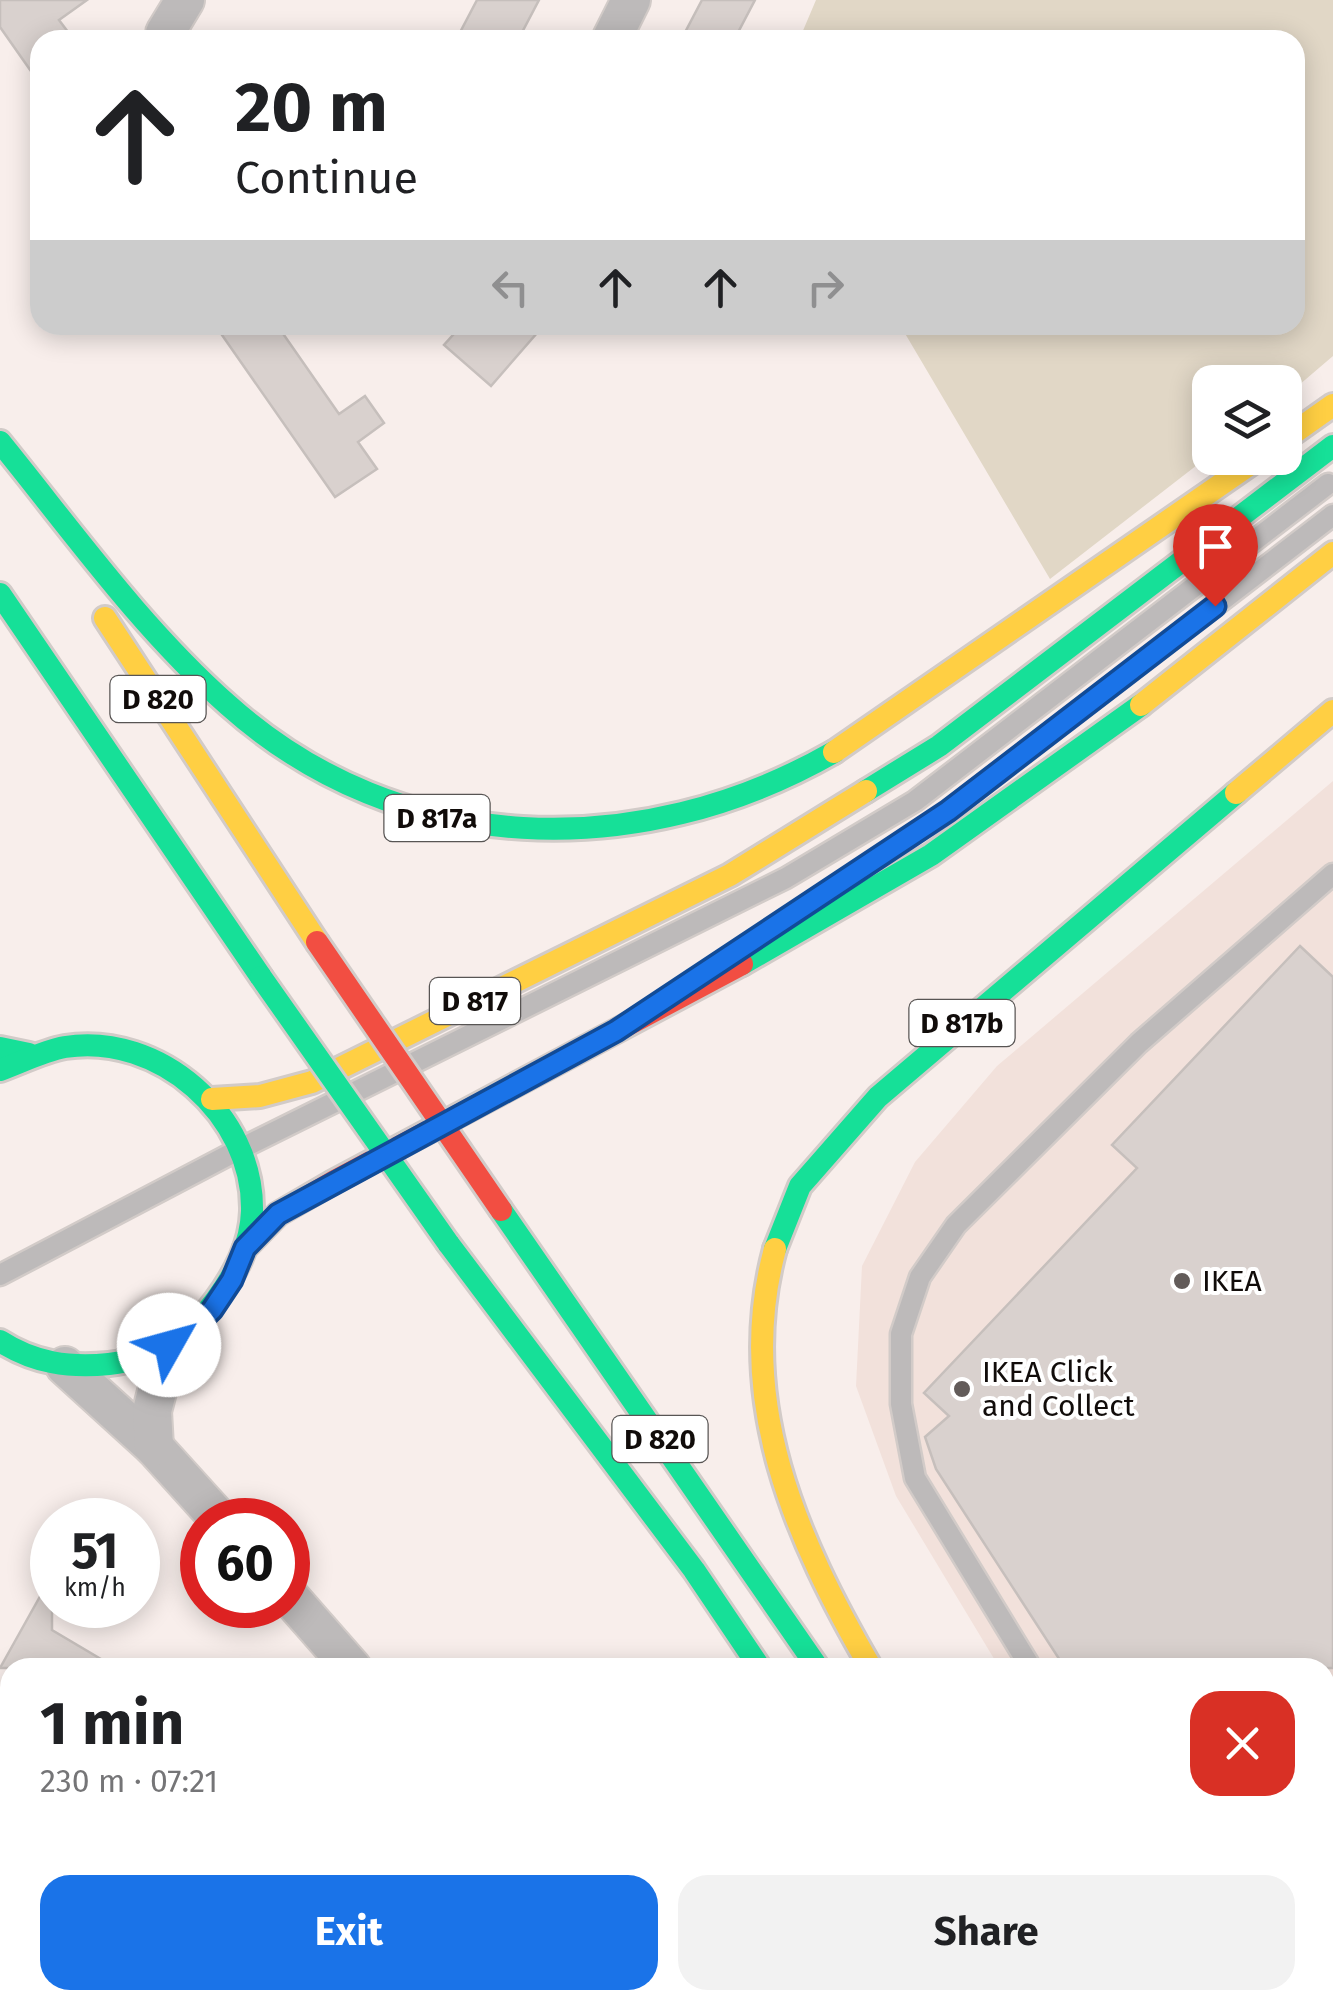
<!DOCTYPE html>
<html lang="en">
<head>
<meta charset="utf-8">
<style>
  body { margin:0; font-family:"Fira Sans",sans-serif; background:#f2f2f2; color:#202124; height:100vh; display:flex; flex-direction:column; font-size:38px; white-space:nowrap }
  * { box-sizing:border-box; margin:0 }
  p { font-size:32px; color:#757577 }
  .icon { flex:none; width:55px; height:55px; fill:none; stroke:currentColor; stroke-width:2; stroke-linecap:round; stroke-linejoin:round }
  .map { position:relative; flex:1; overflow:hidden }
  .details { position:absolute; left:0px; top:1658px; width:1335px; height:352px; display:flex; flex-direction:column; background:#fff; border-radius:30px 30px 0 0; box-shadow:0 5px 25px #0003 }
  .details>* { flex:none }
  .hud { position:absolute; left:30px; top:30px; width:1275px; height:305px; border-radius:30px; box-shadow:0 5px 25px #0003; background:#fff; color:#202124; overflow:hidden }
  .buttons { position:absolute; left:1192px; top:365px; display:grid; gap:20px }
  .buttons a { display:grid; place-items:center; width:110px; height:110px; border-radius:20px; background:#fff; box-shadow:0 5px 25px #0003; font-size:50px }
  .speed { position:absolute; left:30px; top:1498px; display:flex; gap:20px; font-size:50px; font-weight:700; text-align:center }
  .speed>* { display:grid; place-content:center; width:130px; height:130px; border-radius:50%; background:#fff; box-shadow:0 5px 25px #0003; line-height:1 }
  .speed small { font-size:25px; font-weight:400 }
  .speed .limit { border:15px solid #d22; background:#fff; color:#111 }
  .pin { position:absolute; display:grid; place-items:center; width:85px; height:85px; color:#fff; margin:-102px -42px; border-radius:50% 50% 50% 0; rotate:-45deg; box-shadow:0 0 10px #0007 }
  .pin .icon { rotate:45deg }
  .me { position:absolute; width:110px; margin:-55px; rotate:52deg; stroke-linejoin:round; filter:drop-shadow(0 0 8px #0008) }
  .turn { display:flex; align-items:center; gap:35px; height:210px; padding:0 40px; font-size:45px }
  .turn .icon { width:130px; height:130px; stroke-width:2.5 }
  .turn b { display:block; font-size:70px; line-height:85px }
  .lanes { display:flex; align-items:center; height:95px; padding:0 40px; background:#0003; justify-content:center; gap:50px; direction:ltr }
  .lanes .off { opacity:.35 }
  .round { display:grid; place-items:center; flex:none; width:105px; height:105px; border-radius:30px; background:#f2f2f2 }
  .head { display:flex; align-items:center; justify-content:space-between; height:170px; padding:0 40px }
  h1 { font-size:60px; font-weight:700; line-height:75px }
  .cta { display:flex; gap:20px; margin-top:auto; padding:20px 40px }
  .cta a { flex:1; height:115px; border-radius:30px; background:#1a73e8; color:#fff; font-size:40px; font-weight:700; line-height:115px; text-align:center }
  .cta a+a { background:#f2f2f2; color:#202124 }
  .map>svg:first-child { display:block }
  .built { fill:#f2e1db }
  .green { fill:#e1d7c6 }
  .building { fill:#d9d1ce; stroke:#c6bfbc; stroke-width:2.5 }
  .lines { fill:none; stroke-linecap:round; stroke-linejoin:round }
  .lane-casing { stroke:#d2cbc8; stroke-width:25 }
  .street-casing { stroke:#d2cbc8; stroke-width:42 }
  .fast-casing { stroke:#d2cbc8; stroke-width:28 }
  .slow-casing { stroke:#d2cbc8; stroke-width:28 }
  .jam-casing { stroke:#d2cbc8; stroke-width:28 }
  .lane { stroke:#bdbaba; stroke-width:20 }
  .street { stroke:#bdbaba; stroke-width:38 }
  .fast { stroke:#16e098; stroke-width:22 }
  .slow { stroke:#ffcf43; stroke-width:22 }
  .jam { stroke:#f24e42; stroke-width:22 }
  .rail { stroke:#b7b2b0; stroke-width:8; stroke-dasharray:15 8; stroke-linecap:butt }
  .fast-bridge-casing { stroke:#d2cbc8; stroke-width:28; stroke-linecap:butt }
  .jam-bridge-casing { stroke:#d2cbc8; stroke-width:28; stroke-linecap:butt }
  .fast-bridge { stroke:#16e098; stroke-width:22 }
  .jam-bridge { stroke:#f24e42; stroke-width:22 }
  .route-casing { stroke:#114b97; stroke-width:25 }
  .route { stroke:#1a73e8; stroke-width:18 }
  .poi-dot { fill:#625b59; stroke:#fff; stroke-width:4 }
  .labels { text-anchor:middle; dominant-baseline:central; stroke-width:8; stroke-linejoin:round; paint-order:stroke }
  .shield { fill:#fff; stroke:#585554; stroke-width:2.5 }
  .shield-label { font-size:28px; font-weight:bold; fill:#110c0a }
  .poi-label { font-size:30px; fill:#110c0a; stroke:#fff; text-anchor:start }
</style>
</head>
<body>
<div class="map">
<svg width="1333" height="2009" viewBox="0 0 1333 2009">
  <rect width="100%" height="100%" fill="#f8eeeb"/>
  <g class="built">
    <path d="M1333 781V1871L1325 1879V1668L999 1667 896 1496 856 1386 862 1266 915 1162 997 1066Z"/>
    <path d="M1333 1916V2009H1243L1251 2000H1325V1924Z"/>
  </g>
  <path class="green" d="M816 0H1333V356L1285 397V382H1210V455L1050 579 900 325H1295V40H799Z"/>
  <g class="building">
    <path d="M0 0H87L59 20 74 40H40V84L0 27Z"/>
    <path d="M477 0H539L518 40H456Z"/>
    <path d="M702 0H755L734 40H681Z"/>
    <path d="M215 325H277L339 414 365 396 384 423 358 442 377 469 335 497Z"/>
    <path d="M462 325H544L491 386 444 345Z"/>
    <path d="M1300 946 1333 977V1668H1065L936 1469 925 1437 949 1416 924 1393 1137 1168 1112 1145Z"/>
    <path d="M52 1575V1630L116 1668H0Z"/>
  </g>
  <g class="lines">
    <defs>
      <g id="lane">
        <path d="M951 809 1333 515"/>
        <path d="M0 1275 240 1149 786 878 915 801 1328 484"/>
        <path d="M1031 1668 915 1478 901 1404V1334L920 1277 956 1225 1139 1043 1333 874"/>
        <path d="M1325 1863 1333 1855"/>
      </g>
      <g id="street">
        <path d="M170 40 165 33 185 0"/>
        <path d="M611 40 631 0"/>
        <path d="M65 1366 154 1447 220 1520"/>
        <path d="M154 1447 152 1411 169 1345"/>
        <path d="M288 1595 352 1668"/>
        <path d="M253 2009 258 2000"/>
      </g>
      <g id="fast">
        <path d="M0 442C73 532 141 628 228 705 400 859 640 863 834 752"/>
        <path d="M0 594 261 977"/>
        <path d="M866 791 939 746 1333 446"/>
        <path d="M742 964 931 855 1141 705"/>
        <path d="M0 1048 29 1054"/>
        <path d="M0 1070C20 1063 43 1051 65 1047 159 1032 254 1115 252 1211 251 1245 235 1274 216 1300 190 1337 154 1359 109 1364 69 1368 34 1363 0 1341"/>
        <path d="M501 1210 818 1668"/>
        <path d="M448 1243 694 1570 760 1668"/>
        <path d="M775 1249 800 1186 878 1097 1236 793"/>
      </g>
      <g id="slow">
        <path d="M1285 439 1333 405"/>
        <path d="M105 618 317 942"/>
        <path d="M1141 705 1333 553"/>
        <path d="M834 752 1259 458"/>
        <path d="M1236 793 1333 711"/>
        <path d="M212 1099 260 1096 312 1082 730 875 866 791"/>
        <path d="M775 1249C734 1400 796 1539 871 1668"/>
        <path d="M983 2000 989 2009"/>
        <path d="M1059 2000 1065 2009"/>
      </g>
      <path id="jam" d="M245 1248 278 1214 333 1182 742 964"/>
    </defs>
    <use href="#lane" class="lane-casing"/>
    <use href="#street" class="street-casing"/>
    <use href="#fast" class="fast-casing"/>
    <use href="#slow" class="slow-casing"/>
    <use href="#jam" class="jam-casing"/>
    <use href="#lane" class="lane"/>
    <use href="#street" class="street"/>
    <use href="#fast" class="fast"/>
    <use href="#slow" class="slow"/>
    <use href="#jam" class="jam"/>
    <g class="rail">
      <path d="M1325 1953 1333 1944"/>
      <path d="M1325 1983 1333 1975"/>
      <path d="M1271 2009 1280 2000"/>
      <path d="M1301 2009 1309 2000"/>
    </g>
    <defs>
      <path id="fast-bridge" d="M261 977 448 1243"/>
      <path id="jam-bridge" d="M317 942 501 1210"/>
    </defs>
    <use href="#fast-bridge" class="fast-bridge-casing"/>
    <use href="#jam-bridge" class="jam-bridge-casing"/>
    <use href="#fast-bridge" class="fast-bridge"/>
    <use href="#jam-bridge" class="jam-bridge"/>
  </g>
  <g class="lines">
    <defs>
      <path id="route" d="M169 1345 187 1334 212 1310 232 1280 245 1248 278 1214 616 1031 948 811 1215 606"/>
    </defs>
    <use href="#route" class="route-casing"/>
    <use href="#route" class="route"/>
  </g>
  <g class="poi-dot">
    <circle cx="1182" cy="1281" r="10"/>
    <circle cx="962" cy="1389" r="10"/>
  </g>
  <g class="labels">
    <g class="shield">
      <rect x="110.5" y="676" width="95" height="46" rx="8"/>
      <rect x="384.5" y="795" width="105" height="46" rx="8"/>
      <rect x="430" y="978" width="90" height="46" rx="8"/>
      <rect x="909.5" y="1000" width="105" height="46" rx="8"/>
      <rect x="612.5" y="1416" width="95" height="46" rx="8"/>
    </g>
    <g class="shield-label">
      <text x="158" y="699">D 820</text>
      <text x="437" y="818">D 817a</text>
      <text x="475" y="1001">D 817</text>
      <text x="962" y="1023">D 817b</text>
      <text x="660" y="1439">D 820</text>
    </g>
    <g class="poi-label">
      <text x="1202" y="1281">IKEA</text>
      <text x="982" y="1372">IKEA Click<tspan x="982" dy="34">and Collect</tspan></text>
    </g>
  </g>
</svg>
<div class="buttons">
<a><svg class="icon" aria-label="layers" viewBox="0 0 24 24"><path d="M12 4l9 5-9 5-9-5zM3 14l9 5 9-5"/></svg></a>
</div>
<div class="speed"><div>51<small>km/h</small></div><div class="limit">60</div></div>
<div class="pin" style="left:1215px;top:606px;background:#d93025"><svg class="icon" aria-label="arrive" viewBox="0 0 24 24"><path d="M6 21V4h12l-3 4 3 4H6"/></svg></div>
<svg class="me" style="left:169px;top:1345px" viewBox="-20 -20 40 40"><circle r="19" fill="#fff"/><path d="M0-13L10 11 0 6-10 11z" fill="#1a73e8"/></svg>
<div class="hud">
<div class="turn"><svg class="icon" aria-label="ahead" viewBox="0 0 24 24"><path d="M12 20V5M6 11l6-6 6 6"/></svg><div><b>20 m</b>Continue</div></div>
<div class="lanes"><svg class="icon off" aria-label="left" viewBox="0 0 24 24"><path d="M17 20v-9H6M10 6l-5 5 5 5"/></svg><svg class="icon" aria-label="ahead" viewBox="0 0 24 24"><path d="M12 20V5M6 11l6-6 6 6"/></svg><svg class="icon" aria-label="ahead" viewBox="0 0 24 24"><path d="M12 20V5M6 11l6-6 6 6"/></svg><svg class="icon off" aria-label="right" viewBox="0 0 24 24"><path d="M7 20v-9h11M14 6l5 5-5 5"/></svg></div>
</div>
<section class="details">
<div class="head"><div><h1>1 min</h1><p>230 m · 07:21</p></div><a class="round" style="background:#d93025;color:#fff"><svg class="icon" aria-label="close" viewBox="0 0 24 24"><path d="M6 6l12 12M18 6L6 18"/></svg></a></div>
<div class="cta"><a>Exit</a><a>Share</a></div>
</section>
</div>
</body>
</html>
